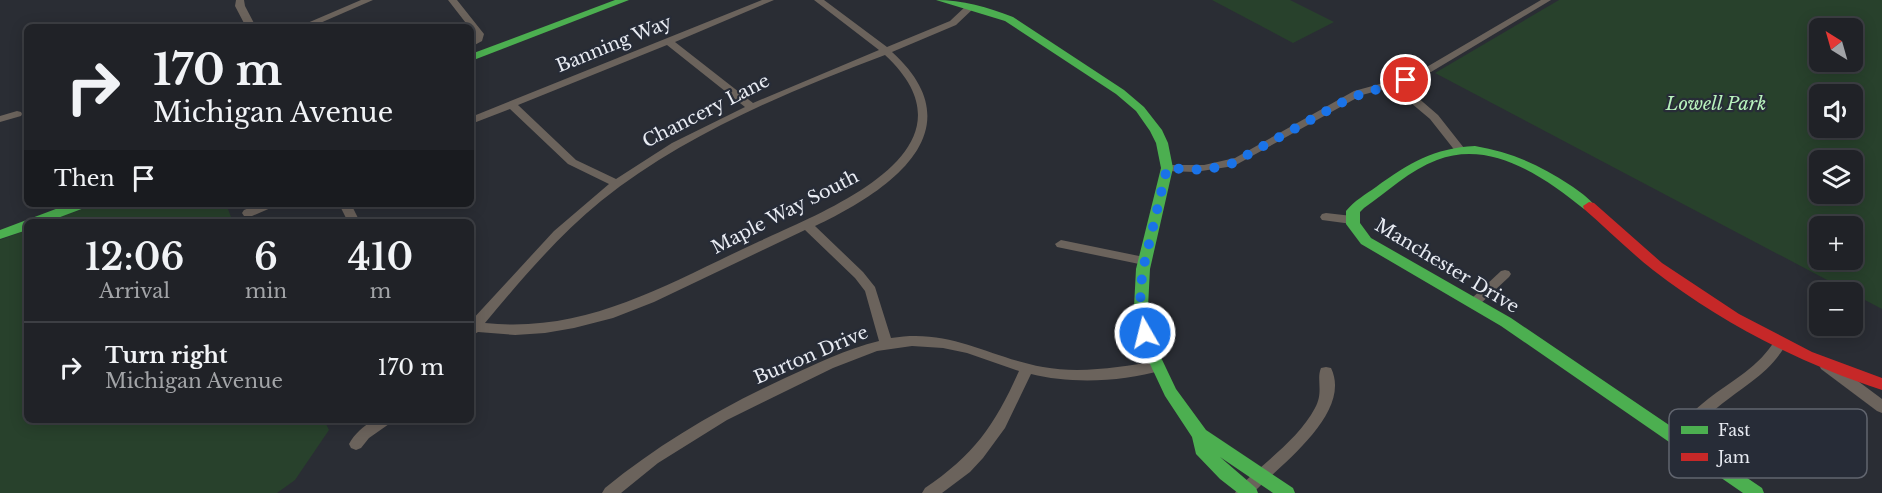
<!DOCTYPE html>
<html lang="en">
<head>
<meta charset="utf-8">
<style>
  body { margin:0; font-family:"Libre Baskerville",serif; background:#2d2f33; color:#f1f3f6; height:100vh; display:flex; flex-direction:column; font-size:22px; white-space:nowrap }
  * { box-sizing:border-box; margin:0 }
  p { font-size:20px; color:#a2a4a7 }
  .icon { flex:none; width:33px; height:33px; fill:none; stroke:currentColor; stroke-width:2; stroke-linecap:round; stroke-linejoin:round }
  .map { position:relative; flex:1; overflow:hidden }
  .sheet { position:absolute; left:24px; top:219px; width:450px; height:204px; display:flex; flex-direction:column; background:#202227; border-radius:9px; box-shadow:0 3px 15px #0003,0 0 0 2px #3d3f44 }
  .sheet>* { flex:none }
  .guide { position:absolute; left:24px; top:24px; width:450px; height:183px; border-radius:9px; box-shadow:0 3px 15px #0003,0 0 0 2px #3d3f44; background:#202227; color:#f1f3f6; overflow:hidden }
  .needle { width:39px; rotate:323deg }
  .buttons { position:absolute; left:1809px; top:18px; display:grid; gap:12px }
  .buttons a { display:grid; place-items:center; width:54px; height:54px; border-radius:9px; background:#202227; box-shadow:0 3px 15px #0003,0 0 0 2px #3d3f44; font-size:30px }
  .pin { position:absolute; display:grid; place-items:center; width:51px; height:51px; color:#fff; margin:-26px; border:3px solid #fff; border-radius:50%; box-shadow:0 2px 6px #0007 }
  .me { position:absolute; width:66px; margin:-33px; rotate:352deg; stroke-linejoin:round; filter:drop-shadow(0 0 4px #0008) }
  .turn { display:flex; align-items:center; gap:21px; height:126px; padding:0 30px; font-size:27px }
  .turn .icon { width:78px; height:78px; stroke-width:2.5 }
  .turn b { display:block; font-size:42px; line-height:51px }
  .then { display:flex; align-items:center; height:57px; padding:0 30px; background:#0003; gap:12px; font-size:22px }
  .eta { display:flex; justify-content:space-evenly; align-items:center; height:102px; text-align:center }
  .eta b { font-size:36px; font-weight:600; line-height:42px }
  ul { padding:0; list-style:none }
  li { display:flex; align-items:center; gap:18px; height:90px; padding:0 30px; border-top:2px solid #3d3f44 }
  li div { flex:1 }
  li b { display:block; font-size:22px }
  li em { font-style:normal }
  .map>svg:first-child { display:block }
  .green { fill:#28412c; fill-rule:evenodd }
  .lines { fill:none; stroke-linecap:round; stroke-linejoin:round }
  .street { fill:#6b635c; fill-rule:evenodd }
  .fast { fill:#4caf50; fill-rule:evenodd }
  .jam { fill:#c62828; fill-rule:evenodd }
  .route { stroke:#1a73e8; stroke-width:10; stroke-dasharray:0 18 }
  .labels { text-anchor:middle; dominant-baseline:central; stroke-width:4.5; stroke-linejoin:round; paint-order:stroke }
  .street-label { font-size:18px; fill:#e8ebf2; stroke:#272c37 }
  .park-label { font-size:18px; font-style:italic; fill:#b8f2bd; stroke:#272c37 }
  .key { fill:#272c37; stroke:#61656f; stroke-width:1.5 }
  .key-label { font-size:16px; fill:#e8ebf2 }
</style>
</head>
<body>
<div class="map">
<svg width="1882" height="493" viewBox="0 0 1882 493">
  <rect width="100%" height="100%" fill="#2a2d34"/>
  <g class="green">
    <path d="M1212 0H1290L1334 22 1293 43Z"/>
    <path d="M1559 0H1882V309L1435 73ZM1820 28H1852V62H1820ZM1820 94H1852V128H1820ZM1820 160H1852V194H1820ZM1820 226H1852V260H1820Z"/>
    <path d="M96 204H226L233 222H48Z"/>
    <path d="M27 230V420H324L329 430 295 480 277 493H0V240Z"/>
  </g>
  <g class="lines">
    <g class="street">
      <path d="M236 0H244L245 6 256 27H246L235 6Z"/>
      <path d="M361 0H373L311 27H298Z"/>
      <path d="M448 0H457L484 34 482 41 471 47V40L474 38 471 27H469Z"/>
      <path d="M762 0H774L675 42 753 103 879 50 814 0H824L887 47 950 21 967 5H973L975 7 956 25 892 52C979 131 887 192 815 226L863 272 875 287 891 338C951 328 988 357 1043 367 1081 374 1120 367 1157 361L1162 362 1164 366 1162 370C1123 382 1070 384 1031 374L1005 428 983 458 970 472 942 493H922L925 488C974 455 995 425 1019 371L967 353 943 348 912 346 877 351 833 368 727 420 658 463 621 493H602L605 488C660 443 720 408 785 378 816 364 846 349 879 341L865 291 855 278 805 230 654 302 613 318 574 328 545 333 515 335 478 332 471 336V321L554 231 609 184 568 164 510 109 471 124V117ZM667 45 745 107 672 143 616 179 576 160 518 105ZM885 55C986 149 829 209 760 241 670 282 589 334 485 323 521 280 557 237 601 201 684 135 786 92 885 55Z"/>
      <path d="M1541 0H1551L1431 72 1402 84 1438 115 1464 148 1465 150 1464 152H1456L1430 119 1392 87 1362 95 1234 166 1195 172 1167 171 1161 168 1167 165H1204L1235 158 1354 91 1402 78 1425 68Z"/>
      <path d="M17 111 21 112 22 114 21 116 0 122V116Z"/>
      <path d="M259 204H275L273 207 252 216H244L242 213 244 210Z"/>
      <path d="M339 204H351L360 222H348Z"/>
      <path d="M1326 213 1352 216 1358 220 1352 224 1322 220 1320 217 1322 214Z"/>
      <path d="M1061 240 1144 257 1150 261 1144 265 1057 247 1055 244Z"/>
      <path d="M1505 270 1509 271 1511 274 1509 277 1479 305H1471L1469 302 1471 299 1501 271Z"/>
      <path d="M1780 338 1785 340 1787 343C1769 374 1745 385 1718 407 1704 417 1693 430 1679 441L1674 443 1669 441 1667 437 1669 433C1683 422 1695 409 1708 399 1733 380 1759 367 1775 340Z"/>
      <path d="M1826 360 1831 361 1882 399V413L1877 411 1821 369 1819 365 1821 361Z"/>
      <path d="M1326 367 1331 368C1353 413 1279 466 1253 493H1235L1238 488C1263 463 1298 440 1315 408 1324 392 1316 379 1321 368Z"/>
      <path d="M373 420H391L389 424 369 438 361 448 356 450 351 448 349 444C355 433 363 427 373 420Z"/>
    </g>
    <g class="fast">
      <path d="M615 0H629L471 61V54Z"/>
      <path d="M936 0C962 0 988 7 1013 17L1124 90 1144 107 1162 130 1168 143 1173 168 1150 269 1148 307 1156 347 1176 389 1206 430 1293 488 1295 493H1273L1220 457 1256 488 1258 493H1238L1220 479 1196 454 1192 437 1165 396 1142 347 1134 307 1136 269 1161 168 1156 143 1150 131 1136 111 1116 94 1005 21Z"/>
      <path d="M1475 146C1511 152 1540 165 1570 185 1579 191 1589 198 1595 206L1589 210 1584 209C1544 177 1491 139 1437 160 1410 170 1387 192 1364 208L1360 212V223L1371 238 1511 318 1762 488 1764 493H1743L1501 326 1361 244 1346 224V211C1354 201 1366 194 1376 187 1409 163 1434 148 1475 146Z"/>
      <path d="M69 204H88L87 207 47 222H27V230L0 239V230Z"/>
    </g>
    <path class="jam" d="M1589 202 1594 203 1662 263 1739 314 1812 352 1882 378V390C1800 363 1721 323 1653 270 1629 251 1607 229 1584 209L1583 206Z"/>
  </g>
  <g class="lines">
    <path class="route" d="M1145 333 1140 294 1143 269 1167 168 1204 170 1231 164 1350 98 1406 80"/>
  </g>
  <g class="labels">
    <g class="street-label">
      <text transform="translate(614 44) rotate(-22)">Banning Way</text>
      <text transform="translate(706 111) rotate(-27)">Chancery Lane</text>
      <text transform="translate(785 212) rotate(-27)">Maple Way South</text>
      <text transform="translate(1447 266) rotate(31)">Manchester Drive</text>
      <text transform="translate(811 355) rotate(-23)">Burton Drive</text>
    </g>
    <g class="park-label">
      <text x="1716" y="104">Lowell Park</text>
    </g>
  </g>
  <rect x="1669" y="409" width="198" height="69" rx="9" class="key"/>
  <rect x="1681" y="426" width="27" height="8" fill="#4caf50"/>
  <rect x="1681" y="453" width="27" height="8" fill="#c62828"/>
  <g class="key-label">
    <text x="1718" y="436">Fast</text>
    <text x="1718" y="463">Jam</text>
  </g>
</svg>
<div class="buttons">
<a><svg class="needle" viewBox="-14 -14 28 28"><path d="M0-13l5 13h-10z" fill="#e53935"/><path d="M0 13l5-13h-10z" fill="#a2a4a7"/></svg></a>
<a><svg class="icon" aria-label="sound" viewBox="0 0 24 24"><path d="M4 9h4l5-4v14l-5-4H4zM17 9q2 3 0 6"/></svg></a>
<a><svg class="icon" aria-label="layers" viewBox="0 0 24 24"><path d="M12 4l9 5-9 5-9-5zM3 14l9 5 9-5"/></svg></a>
<a>+</a>
<a>−</a>
</div>
<div class="pin" style="left:1406px;top:80px;background:#d93025"><svg class="icon" aria-label="arrive" viewBox="0 0 24 24"><path d="M6 21V4h12l-3 4 3 4H6"/></svg></div>
<svg class="me" style="left:1145px;top:333px" viewBox="-20 -20 40 40"><circle r="17" fill="#1a73e8" stroke="#fff" stroke-width="3"/><path d="M0-11L8 9 0 5-8 9z" fill="#fff"/></svg>
<div class="guide">
<div class="turn"><svg class="icon" aria-label="right" viewBox="0 0 24 24"><path d="M7 20v-9h11M14 6l5 5-5 5"/></svg><div><b>170 m</b>Michigan Avenue</div></div>
<div class="then">Then<svg class="icon" aria-label="arrive" viewBox="0 0 24 24"><path d="M6 21V4h12l-3 4 3 4H6"/></svg></div>
</div>
<section class="sheet">
<div class="eta">
<div><b>12:06</b><p>Arrival</p></div>
<div><b>6</b><p>min</p></div>
<div><b>410</b><p>m</p></div>
</div>
<ul>
<li><svg class="icon" aria-label="right" viewBox="0 0 24 24"><path d="M7 20v-9h11M14 6l5 5-5 5"/></svg><div><b>Turn right</b><p>Michigan Avenue</p></div><em>170 m</em></li>
</ul>
</section>
</div>
</body>
</html>
